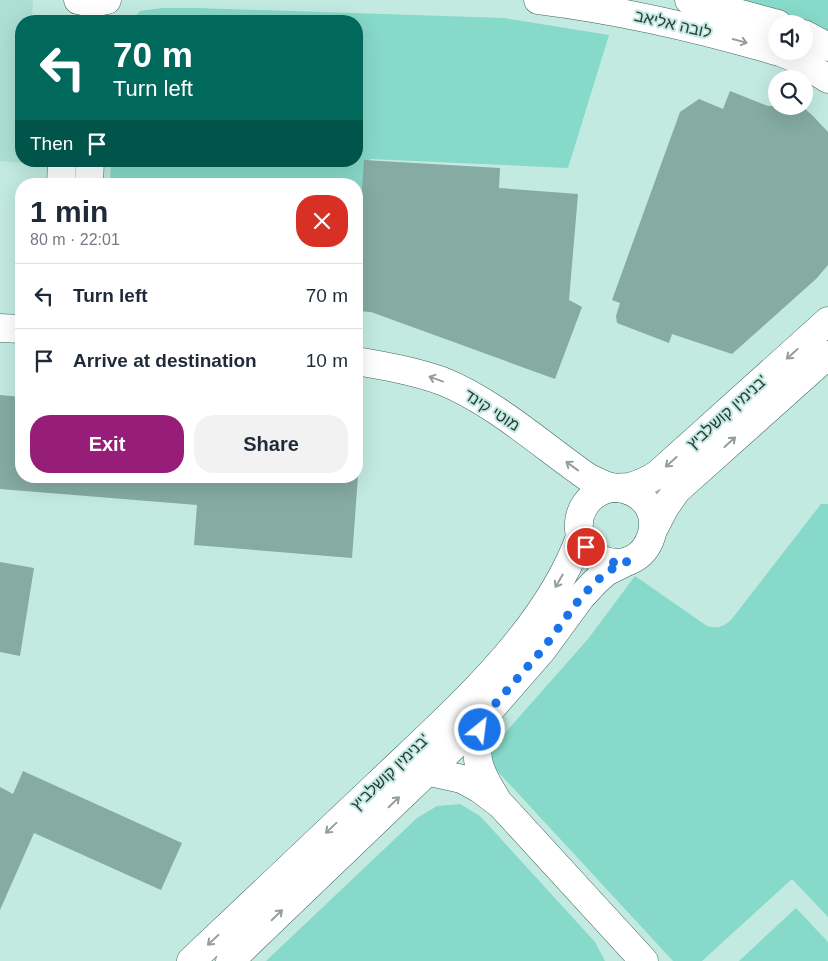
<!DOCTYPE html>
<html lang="en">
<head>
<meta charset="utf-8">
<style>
  body { margin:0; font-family:Helvetica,Heebo,sans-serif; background:#f2f2f3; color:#1f2937; height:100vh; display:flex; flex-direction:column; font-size:19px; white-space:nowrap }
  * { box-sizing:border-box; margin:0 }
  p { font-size:16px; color:#747a83 }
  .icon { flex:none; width:28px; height:28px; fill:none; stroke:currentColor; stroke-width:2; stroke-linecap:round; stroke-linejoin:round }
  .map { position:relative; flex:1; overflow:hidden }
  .side { position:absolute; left:15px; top:178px; width:348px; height:305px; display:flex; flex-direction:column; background:#fff; border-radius:20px; box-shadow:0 5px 20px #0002 }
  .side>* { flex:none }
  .hud { position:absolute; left:15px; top:15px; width:348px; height:152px; border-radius:20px; box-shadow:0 5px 20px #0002; background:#00695c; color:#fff; overflow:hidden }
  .controls { position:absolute; left:768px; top:15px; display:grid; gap:10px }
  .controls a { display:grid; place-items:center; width:45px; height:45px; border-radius:50%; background:#fff; box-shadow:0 5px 20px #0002; font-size:25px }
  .pin { position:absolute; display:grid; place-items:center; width:42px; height:42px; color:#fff; margin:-21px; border:2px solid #fff; border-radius:50%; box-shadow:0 1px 5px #0007 }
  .me { position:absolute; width:55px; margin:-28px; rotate:29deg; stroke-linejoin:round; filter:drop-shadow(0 0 4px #0008) }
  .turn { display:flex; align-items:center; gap:18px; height:105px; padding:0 15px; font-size:22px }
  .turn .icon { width:65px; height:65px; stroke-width:2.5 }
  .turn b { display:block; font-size:35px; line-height:42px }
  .then { display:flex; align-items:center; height:48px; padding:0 15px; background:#0003; gap:10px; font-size:19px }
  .round { display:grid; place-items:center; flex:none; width:52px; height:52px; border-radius:20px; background:#f2f2f3 }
  .summary { display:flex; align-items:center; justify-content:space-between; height:85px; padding:0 15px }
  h1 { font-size:30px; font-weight:700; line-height:38px }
  .cta { display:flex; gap:10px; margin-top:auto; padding:10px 15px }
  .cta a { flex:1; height:58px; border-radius:20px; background:#961e79; color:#fff; font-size:20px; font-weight:700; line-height:58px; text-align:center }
  .cta a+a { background:#f2f2f3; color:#1f2937 }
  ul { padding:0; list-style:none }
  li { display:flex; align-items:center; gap:15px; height:65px; padding:0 15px; border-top:1px solid #e0e1e3 }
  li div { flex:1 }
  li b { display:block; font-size:19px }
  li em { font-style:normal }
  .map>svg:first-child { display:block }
  .built { fill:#addfd5 }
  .green { fill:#87d9c9 }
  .building { fill:#85aba3 }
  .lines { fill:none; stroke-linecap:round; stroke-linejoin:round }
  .minor-casing { stroke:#40645d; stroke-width:29 }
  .minor { stroke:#fff; stroke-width:28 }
  .oneway { stroke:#969e9c }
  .route { stroke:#1a73e8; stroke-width:9; stroke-dasharray:0 16.2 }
  .labels { text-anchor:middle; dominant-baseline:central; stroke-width:4; stroke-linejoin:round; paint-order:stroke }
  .street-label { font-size:16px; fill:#2c3c39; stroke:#c2eae1 }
</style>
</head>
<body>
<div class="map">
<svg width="828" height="961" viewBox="0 0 828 961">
  <rect width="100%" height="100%" fill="#c2eae1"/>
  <path class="built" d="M0 0H33L32 21H21V161H24V163L0 161Z"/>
  <g class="green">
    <path d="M723 0H828V41L804 24H793L763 9Z"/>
    <path d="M162 8H197L504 18 609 35 568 168 370 159 356 260V184H110L111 161H356V21H131L140 11Z"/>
    <path d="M821 504H828V917L792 879 702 961H673L488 761 497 742 588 639 635 576 707 626C717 629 723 627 731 620Z"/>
    <path d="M460 804 480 816 595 942 605 961H266L417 818 437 806Z"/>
    <path d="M796 908 828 942V961H739Z"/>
  </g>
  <g class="building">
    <path d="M730 91 768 106H802L813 116 828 132V265L816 279 732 354 672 334 669 343 617 323 616 316 620 303 612 300 680 112 699 99 723 109Z"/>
    <path d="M364 160 500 168 499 188 578 194 569 300 582 307 555 379 371 312 356 311V270Z"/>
    <path d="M0 395 21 397V476H358L352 558 194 545 197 505 0 489Z"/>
    <path d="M0 562 34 568 20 656 0 652Z"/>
    <path d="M23 771 182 843 161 890 34 833 0 910V787L13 794Z"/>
  </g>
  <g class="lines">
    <defs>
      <g id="minor">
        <path d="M78 0 92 3 107 0"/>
        <path d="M538 0C619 10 698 28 776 51"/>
        <path d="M689 0 778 24"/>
        <path d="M804 34 828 47"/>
        <path d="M778 51 797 59 828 79"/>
        <path d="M61 184 62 161"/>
        <path d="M89 184 90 161"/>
        <path d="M0 328 21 329"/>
        <path d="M356 361C385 366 414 371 442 381 493 401 544 447 589 478L604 485 615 488"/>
        <path d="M619 488C680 499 650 582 600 559 589 554 580 542 579 530 577 511 589 494 607 489 614 487 622 488 630 487 640 484 649 480 658 474L828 321"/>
        <path d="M653 530 665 507 677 490 828 355"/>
        <path d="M482 719C473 756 476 767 497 800"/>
        <path d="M426 771 462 779 480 789 501 805 644 961"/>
        <path d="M191 961C253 902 315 843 378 784 451 714 545 634 580 537"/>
        <path d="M230 961 482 719 543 649 581 597 595 582 606 572 628 561"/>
      </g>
    </defs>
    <use href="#minor" class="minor-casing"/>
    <use href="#minor" class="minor"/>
  </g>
  <defs><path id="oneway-shaft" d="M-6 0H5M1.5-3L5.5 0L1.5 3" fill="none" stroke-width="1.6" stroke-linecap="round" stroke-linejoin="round" transform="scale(1.25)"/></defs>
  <g class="oneway">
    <use href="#oneway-shaft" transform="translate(740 41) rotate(15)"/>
    <use href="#oneway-shaft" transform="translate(792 354) rotate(138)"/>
    <use href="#oneway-shaft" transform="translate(436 379) rotate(-160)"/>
    <use href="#oneway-shaft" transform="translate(730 442) rotate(-42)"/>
    <use href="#oneway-shaft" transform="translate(671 462) rotate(138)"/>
    <use href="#oneway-shaft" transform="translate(572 466) rotate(-144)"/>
    <use href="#oneway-shaft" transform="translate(559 581) rotate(120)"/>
    <use href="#oneway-shaft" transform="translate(394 802) rotate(-44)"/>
    <use href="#oneway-shaft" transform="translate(331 828) rotate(137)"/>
    <use href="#oneway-shaft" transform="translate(277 915) rotate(-44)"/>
    <use href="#oneway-shaft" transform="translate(213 940) rotate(137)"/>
  </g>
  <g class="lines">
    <path class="route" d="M480 730 482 719 543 649 581 597 606 572 628 561C612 565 596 561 586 547"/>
  </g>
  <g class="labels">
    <g class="street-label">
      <text transform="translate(673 24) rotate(13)">לובה אליאב</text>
      <text transform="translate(492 410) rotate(33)">מוטי קינד</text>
      <text transform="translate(727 412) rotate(-42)">בנימין קושלביץ'</text>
      <text transform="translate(390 772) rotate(-44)">בנימין קושלביץ'</text>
    </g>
  </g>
</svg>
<div class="controls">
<a><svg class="icon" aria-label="sound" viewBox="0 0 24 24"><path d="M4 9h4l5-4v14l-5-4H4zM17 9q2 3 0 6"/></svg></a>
<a><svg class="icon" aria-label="search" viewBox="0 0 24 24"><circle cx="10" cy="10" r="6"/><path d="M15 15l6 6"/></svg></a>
</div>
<div class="pin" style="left:586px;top:547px;background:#d93025"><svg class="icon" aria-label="arrive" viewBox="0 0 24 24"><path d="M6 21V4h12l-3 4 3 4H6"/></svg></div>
<svg class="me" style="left:480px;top:730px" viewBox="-20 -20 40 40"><circle r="17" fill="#1a73e8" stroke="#fff" stroke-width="3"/><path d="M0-11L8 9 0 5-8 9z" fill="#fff"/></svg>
<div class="hud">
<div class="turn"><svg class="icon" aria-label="left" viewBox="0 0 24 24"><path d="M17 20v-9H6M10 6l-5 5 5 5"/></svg><div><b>70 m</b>Turn left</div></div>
<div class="then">Then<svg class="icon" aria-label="arrive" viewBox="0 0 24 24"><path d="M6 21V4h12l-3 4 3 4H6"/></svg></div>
</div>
<section class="side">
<div class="summary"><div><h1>1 min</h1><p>80 m · 22:01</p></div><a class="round" style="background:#d93025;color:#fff"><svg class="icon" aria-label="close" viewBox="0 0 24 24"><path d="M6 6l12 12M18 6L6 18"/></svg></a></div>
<ul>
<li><svg class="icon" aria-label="left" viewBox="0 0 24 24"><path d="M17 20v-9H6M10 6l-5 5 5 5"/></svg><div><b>Turn left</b></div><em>70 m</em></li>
<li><svg class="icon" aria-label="arrive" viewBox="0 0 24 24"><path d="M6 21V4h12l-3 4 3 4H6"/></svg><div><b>Arrive at destination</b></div><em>10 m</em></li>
</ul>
<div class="cta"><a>Exit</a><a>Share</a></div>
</section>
</div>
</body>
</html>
